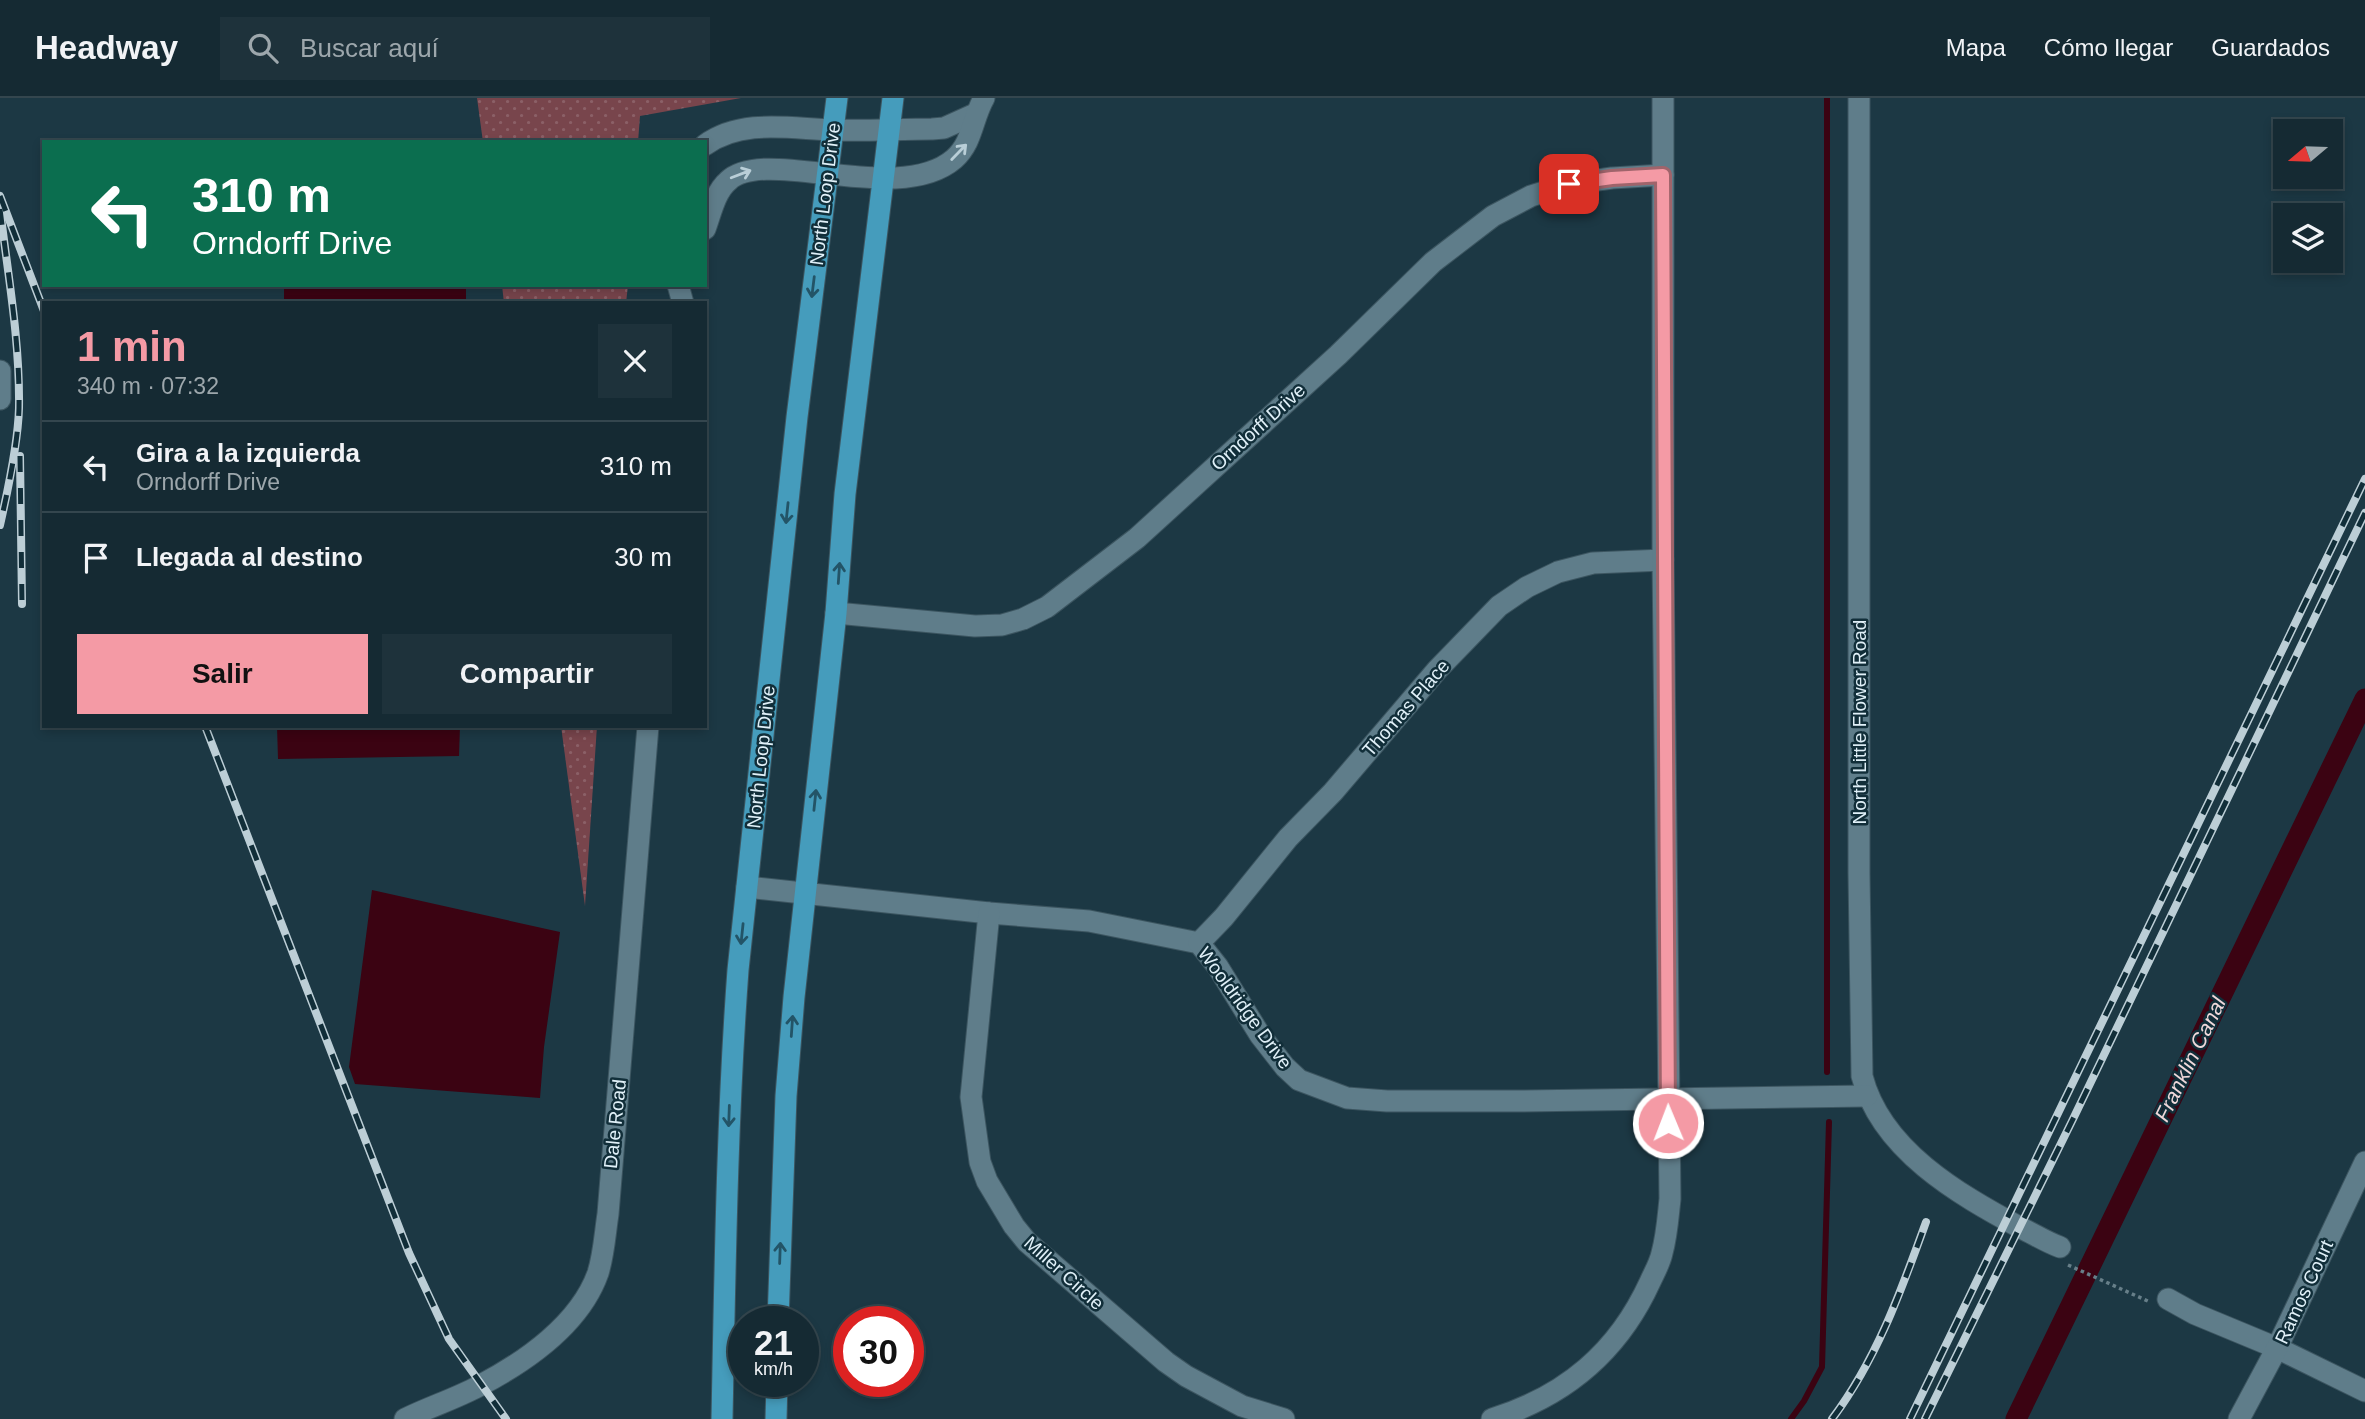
<!DOCTYPE html>
<html lang="es">
<head>
<meta charset="utf-8">
<style>
  body { margin:0; font-family:Arial,sans-serif; background:#1e323b; color:#f1f3f6; height:100vh; display:flex; flex-direction:column; font-size:26px; white-space:nowrap }
  * { box-sizing:border-box; margin:0 }
  p { font-size:23px; color:#9da7ac }
  .icon { flex:none; width:38px; height:38px; fill:none; stroke:currentColor; stroke-width:2; stroke-linecap:round; stroke-linejoin:round }
  .map { position:relative; flex:1; overflow:hidden }
  .details { position:absolute; left:42px; top:203px; width:665px; height:427px; display:flex; flex-direction:column; background:#152a33; border-radius:0px; box-shadow:0 4px 10px #0003,0 0 0 2px #34464e }
  .details>* { flex:none }
  .hud { position:absolute; left:42px; top:42px; width:665px; height:147px; border-radius:0px; box-shadow:0 4px 10px #0003,0 0 0 2px #34464e; background:#0b6e4f; color:#fff; overflow:hidden }
  .needle { width:46px; rotate:251deg }
  .controls { position:absolute; left:2273px; top:21px; display:grid; gap:14px }
  .controls a { display:grid; place-items:center; width:70px; height:70px; border-radius:0px; background:#152a33; box-shadow:0 4px 10px #0003,0 0 0 2px #34464e; font-size:35px }
  .speed { position:absolute; left:728px; top:1208px; display:flex; gap:14px; font-size:35px; font-weight:700; text-align:center }
  .speed>* { display:grid; place-content:center; width:91px; height:91px; border-radius:50%; background:#152a33; box-shadow:0 4px 10px #0003,0 0 0 2px #34464e; line-height:1 }
  .speed small { font-size:18px; font-weight:400 }
  .speed .limit { border:10px solid #d22; background:#fff; color:#111 }
  .pin { position:absolute; display:grid; place-items:center; width:60px; height:60px; color:#fff; margin:-30px; border-radius:14px; box-shadow:0 4px 10px #0006 }
  .me { position:absolute; width:77px; margin:-38px; rotate:359deg; stroke-linejoin:round; filter:drop-shadow(0 0 5px #0008) }
  .turn { display:flex; align-items:center; gap:24px; height:147px; padding:0 35px; font-size:32px }
  .turn .icon { width:91px; height:91px; stroke-width:2.5 }
  .turn b { display:block; font-size:49px; line-height:60px }
  .round { display:grid; place-items:center; flex:none; width:74px; height:74px; border-radius:0px; background:#1e323b }
  .headline { display:flex; align-items:center; justify-content:space-between; height:119px; padding:0 35px }
  h1 { font-size:42px; font-weight:800; line-height:52px; color:#f49aa5 }
  .cta { display:flex; gap:14px; margin-top:auto; padding:14px 35px }
  .cta a { flex:1; height:80px; border-radius:0px; background:#f49aa5; color:#111; font-size:28px; font-weight:800; line-height:80px; text-align:center }
  .cta a+a { background:#1e323b; color:#f1f3f6 }
  ul { padding:0; list-style:none }
  li { display:flex; align-items:center; gap:21px; height:91px; padding:0 35px; border-top:2px solid #34464e }
  li div { flex:1 }
  li b { display:block; font-size:26px }
  li em { font-style:normal }
  header { display:flex; align-items:center; gap:42px; box-sizing:border-box; height:98px; padding:0 35px; background:#152a33; border-bottom:2px solid #34464e }
  header strong { font-size:33px }
  nav { display:flex; gap:38px; margin-inline-start:auto; font-size:24px }
  .search { width:490px; height:63px; background:#1e323b; display:flex; align-items:center; gap:18px; box-sizing:border-box; padding:0 24px; border-radius:0px; color:#9da7ac; font-size:26px }
  .map>svg:first-child { display:block }
  .grass { fill:url(#grass-dots) }
  .water { fill:#3b0312 }
  .lines { fill:none; stroke-linecap:round; stroke-linejoin:round }
  .stream { stroke:#3b0312; stroke-width:6 }
  .canal { stroke:#3b0312; stroke-width:21 }
  .minor-casing { stroke:#3c5560; stroke-width:23 }
  .major-casing { stroke:#3c5560; stroke-width:23 }
  .path { stroke:#677f89; stroke-width:3.5; stroke-dasharray:3.5 3.5; stroke-linecap:butt }
  .minor { stroke:#5f7d8a; stroke-width:21 }
  .major { stroke:#459cbc; stroke-width:21 }
  .rail-casing { stroke:#bcced6; stroke-width:8 }
  .rail { stroke:#112e39; stroke-width:5; stroke-dasharray:16; stroke-linecap:butt }
  .oneway { stroke:#b9ced7 }
  .oneway2 { stroke:#235467 }
  .route-casing { stroke:#9f646b; stroke-width:18 }
  .route { stroke:#f49aa5; stroke-width:12 }
  .labels { text-anchor:middle; dominant-baseline:central; stroke-width:5; stroke-linejoin:round; paint-order:stroke }
  .street-label { font-size:19px; fill:#e0f0f8; stroke:#112e39 }
  .water-label { font-size:21px; font-style:italic; fill:#f0d8da; stroke:#112e39 }
</style>
</head>
<body>
<header>
<strong>Headway</strong>
<div class="search"><svg class="icon" aria-label="search" viewBox="0 0 24 24"><circle cx="10" cy="10" r="6"/><path d="M15 15l6 6"/></svg>Buscar aquí</div>
<nav><a>Mapa</a><a>Cómo llegar</a><a>Guardados</a></nav>
</header>
<div class="map">
<svg width="2365" height="1321" viewBox="0 0 2365 1321">
  <defs>
    <pattern id="grass-dots" width="8" height="8" patternUnits="userSpaceOnUse" patternTransform="scale(1.75)"><rect width="8" height="8" fill="#78454c"/><path d="M2 2h.1M6 6h.1" fill="none" stroke="#8b6067" stroke-width="1.8" stroke-linecap="round"/></pattern>
  </defs>
  <rect width="100%" height="100%" fill="#1c3844"/>
  <g class="grass">
    <path d="M477 0H741L640 18 638 44H483Z"/>
    <path d="M502 187H628L626 205H504Z"/>
    <path d="M561 628H597L585 808Z"/>
  </g>
  <g class="water">
    <rect x="284" y="187" width="182" height="18"/>
    <path d="M277 628H460L459 658 278 661Z"/>
    <path d="M372 792 560 834 544 949 540 1000 355 986 349 969Z"/>
  </g>
  <g class="lines">
    <g class="stream">
      <path d="M1827 974V0"/>
      <path d="M1791 1321 1804 1303 1822 1269 1829 1024"/>
    </g>
    <path class="canal" d="M2016 1321 2365 601"/>
    <defs>
      <g id="minor">
        <path d="M1859 0V775L1862 978C1881 1052 1958 1096 2021 1130 2034 1136 2046 1144 2060 1149"/>
        <path d="M705 47C742 20 791 31 833 32 866 33 899 31 932 31L944 30 975 16"/>
        <path d="M705 131C711 115 715 94 728 83 764 47 898 109 954 61 973 44 972 21 984 0"/>
        <path d="M678 187 683 205"/>
        <path d="M0 273V301"/>
        <path d="M836 515 975 528 1002 527 1023 521 1047 509 1137 440 1338 257 1433 164 1493 118 1531 98 1569 86 1612 80 1663 77"/>
        <path d="M747 789 989 815 1089 823 1199 845 1218 869 1260 937 1285 969 1299 982 1347 1000 1387 1003H1522L1867 998"/>
        <path d="M989 815 971 999 980 1064 987 1083 1014 1128 1027 1144 1166 1264 1186 1278 1242 1308 1284 1321"/>
        <path d="M1199 845 1224 819 1288 740 1333 694 1437 572 1499 508 1527 489 1558 474 1593 465 1663 462"/>
        <path d="M2168 1201 2195 1216 2277 1250 2365 1293"/>
        <path d="M405 1321C429 1309 455 1301 479 1288 525 1264 580 1226 598 1175 604 1156 605 1135 608 1116L648 628"/>
        <path d="M1492 1321C1566 1298 1618 1254 1650 1184 1654 1175 1660 1165 1662 1155 1667 1137 1668 1119 1670 1101L1663 462V0"/>
        <path d="M2239 1321 2277 1250 2365 1064"/>
      </g>
      <g id="major">
        <path d="M778 1223 786 998 794 899 836 515 845 396 893 0"/>
        <path d="M722 1321C725 1171 727 1021 738 872L797 319 837 0"/>
        <path d="M776 1321 777 1283"/>
      </g>
    </defs>
    <use href="#minor" class="minor-casing"/>
    <use href="#major" class="major-casing"/>
    <path class="path" d="M2068 1167 2150 1204"/>
    <use href="#minor" class="minor"/>
    <use href="#major" class="major"/>
    <defs>
      <g id="rail">
        <path d="M0 98 44 213"/>
        <path d="M0 111C8 177 20 243 19 310 18 345 8 392 0 427"/>
        <path d="M20 358 22 506"/>
        <path d="M205 628 409 1155 449 1241 506 1321"/>
        <path d="M1832 1321C1877 1261 1901 1193 1926 1124"/>
        <path d="M1910 1321 2365 381"/>
        <path d="M1925 1321 2074 1019 2365 415"/>
      </g>
    </defs>
    <use href="#rail" class="rail-casing"/>
    <use href="#rail" class="rail"/>
  </g>
  <defs><path id="oneway-shaft" d="M-6 0H5M1.5-3L5.5 0L1.5 3" fill="none" stroke-width="1.6" stroke-linecap="round" stroke-linejoin="round" transform="scale(1.75)"/></defs>
  <g class="oneway">
    <use href="#oneway-shaft" transform="translate(959 54) rotate(-46)"/>
    <use href="#oneway-shaft" transform="translate(741 76) rotate(-21)"/>
  </g>
  <g class="oneway2">
    <use href="#oneway-shaft" transform="translate(813 189) rotate(97)"/>
    <use href="#oneway-shaft" transform="translate(787 415) rotate(96)"/>
    <use href="#oneway-shaft" transform="translate(839 475) rotate(-86)"/>
    <use href="#oneway-shaft" transform="translate(815 702) rotate(-84)"/>
    <use href="#oneway-shaft" transform="translate(742 836) rotate(96)"/>
    <use href="#oneway-shaft" transform="translate(792 928) rotate(-86)"/>
    <use href="#oneway-shaft" transform="translate(729 1018) rotate(92)"/>
    <use href="#oneway-shaft" transform="translate(780 1155) rotate(-88)"/>
  </g>
  <g class="lines">
    <defs>
      <path id="route" d="M1569 86 1612 80 1663 77 1668 1025"/>
    </defs>
    <use href="#route" class="route-casing"/>
    <use href="#route" class="route"/>
  </g>
  <g class="labels">
    <g class="street-label">
      <text transform="translate(825 96) rotate(-83)">North Loop Drive</text>
      <text transform="translate(1258 329) rotate(-42)">Orndorff Drive</text>
      <text transform="translate(1406 610) rotate(-49)">Thomas Place</text>
      <text transform="translate(1859 624) rotate(-90)">North Little Flower Road</text>
      <text transform="translate(761 659) rotate(-84)">North Loop Drive</text>
      <text transform="translate(1245 910) rotate(54)">Wooldridge Drive</text>
      <text transform="translate(615 1026) rotate(-84)">Dale Road</text>
      <text transform="translate(1064 1175) rotate(42)">Miller Circle</text>
      <text transform="translate(2304 1194) rotate(-65)">Ramos Court</text>
    </g>
    <g class="water-label">
      <text transform="translate(2190 961) rotate(-64)">Franklin Canal</text>
    </g>
  </g>
</svg>
<div class="controls">
<a><svg class="needle" viewBox="-14 -14 28 28"><path d="M0-13l5 13h-10z" fill="#e53935"/><path d="M0 13l5-13h-10z" fill="#9da7ac"/></svg></a>
<a><svg class="icon" aria-label="layers" viewBox="0 0 24 24"><path d="M12 4l9 5-9 5-9-5zM3 14l9 5 9-5"/></svg></a>
</div>
<div class="speed"><div>21<small>km/h</small></div><div class="limit">30</div></div>
<div class="pin" style="left:1569px;top:86px;background:#d93025"><svg class="icon" aria-label="arrive" viewBox="0 0 24 24"><path d="M6 21V4h12l-3 4 3 4H6"/></svg></div>
<svg class="me" style="left:1668px;top:1025px" viewBox="-20 -20 40 40"><circle r="17" fill="#f49aa5" stroke="#fff" stroke-width="3"/><path d="M0-11L8 9 0 5-8 9z" fill="#fff"/></svg>
<div class="hud">
<div class="turn"><svg class="icon" aria-label="left" viewBox="0 0 24 24"><path d="M17 20v-9H6M10 6l-5 5 5 5"/></svg><div><b>310 m</b>Orndorff Drive</div></div>
</div>
<section class="details">
<div class="headline"><div><h1>1 min</h1><p>340 m · 07:32</p></div><a class="round"><svg class="icon" aria-label="close" viewBox="0 0 24 24"><path d="M6 6l12 12M18 6L6 18"/></svg></a></div>
<ul>
<li><svg class="icon" aria-label="left" viewBox="0 0 24 24"><path d="M17 20v-9H6M10 6l-5 5 5 5"/></svg><div><b>Gira a la izquierda</b><p>Orndorff Drive</p></div><em>310 m</em></li>
<li><svg class="icon" aria-label="arrive" viewBox="0 0 24 24"><path d="M6 21V4h12l-3 4 3 4H6"/></svg><div><b>Llegada al destino</b></div><em>30 m</em></li>
</ul>
<div class="cta"><a>Salir</a><a>Compartir</a></div>
</section>
</div>
</body>
</html>
